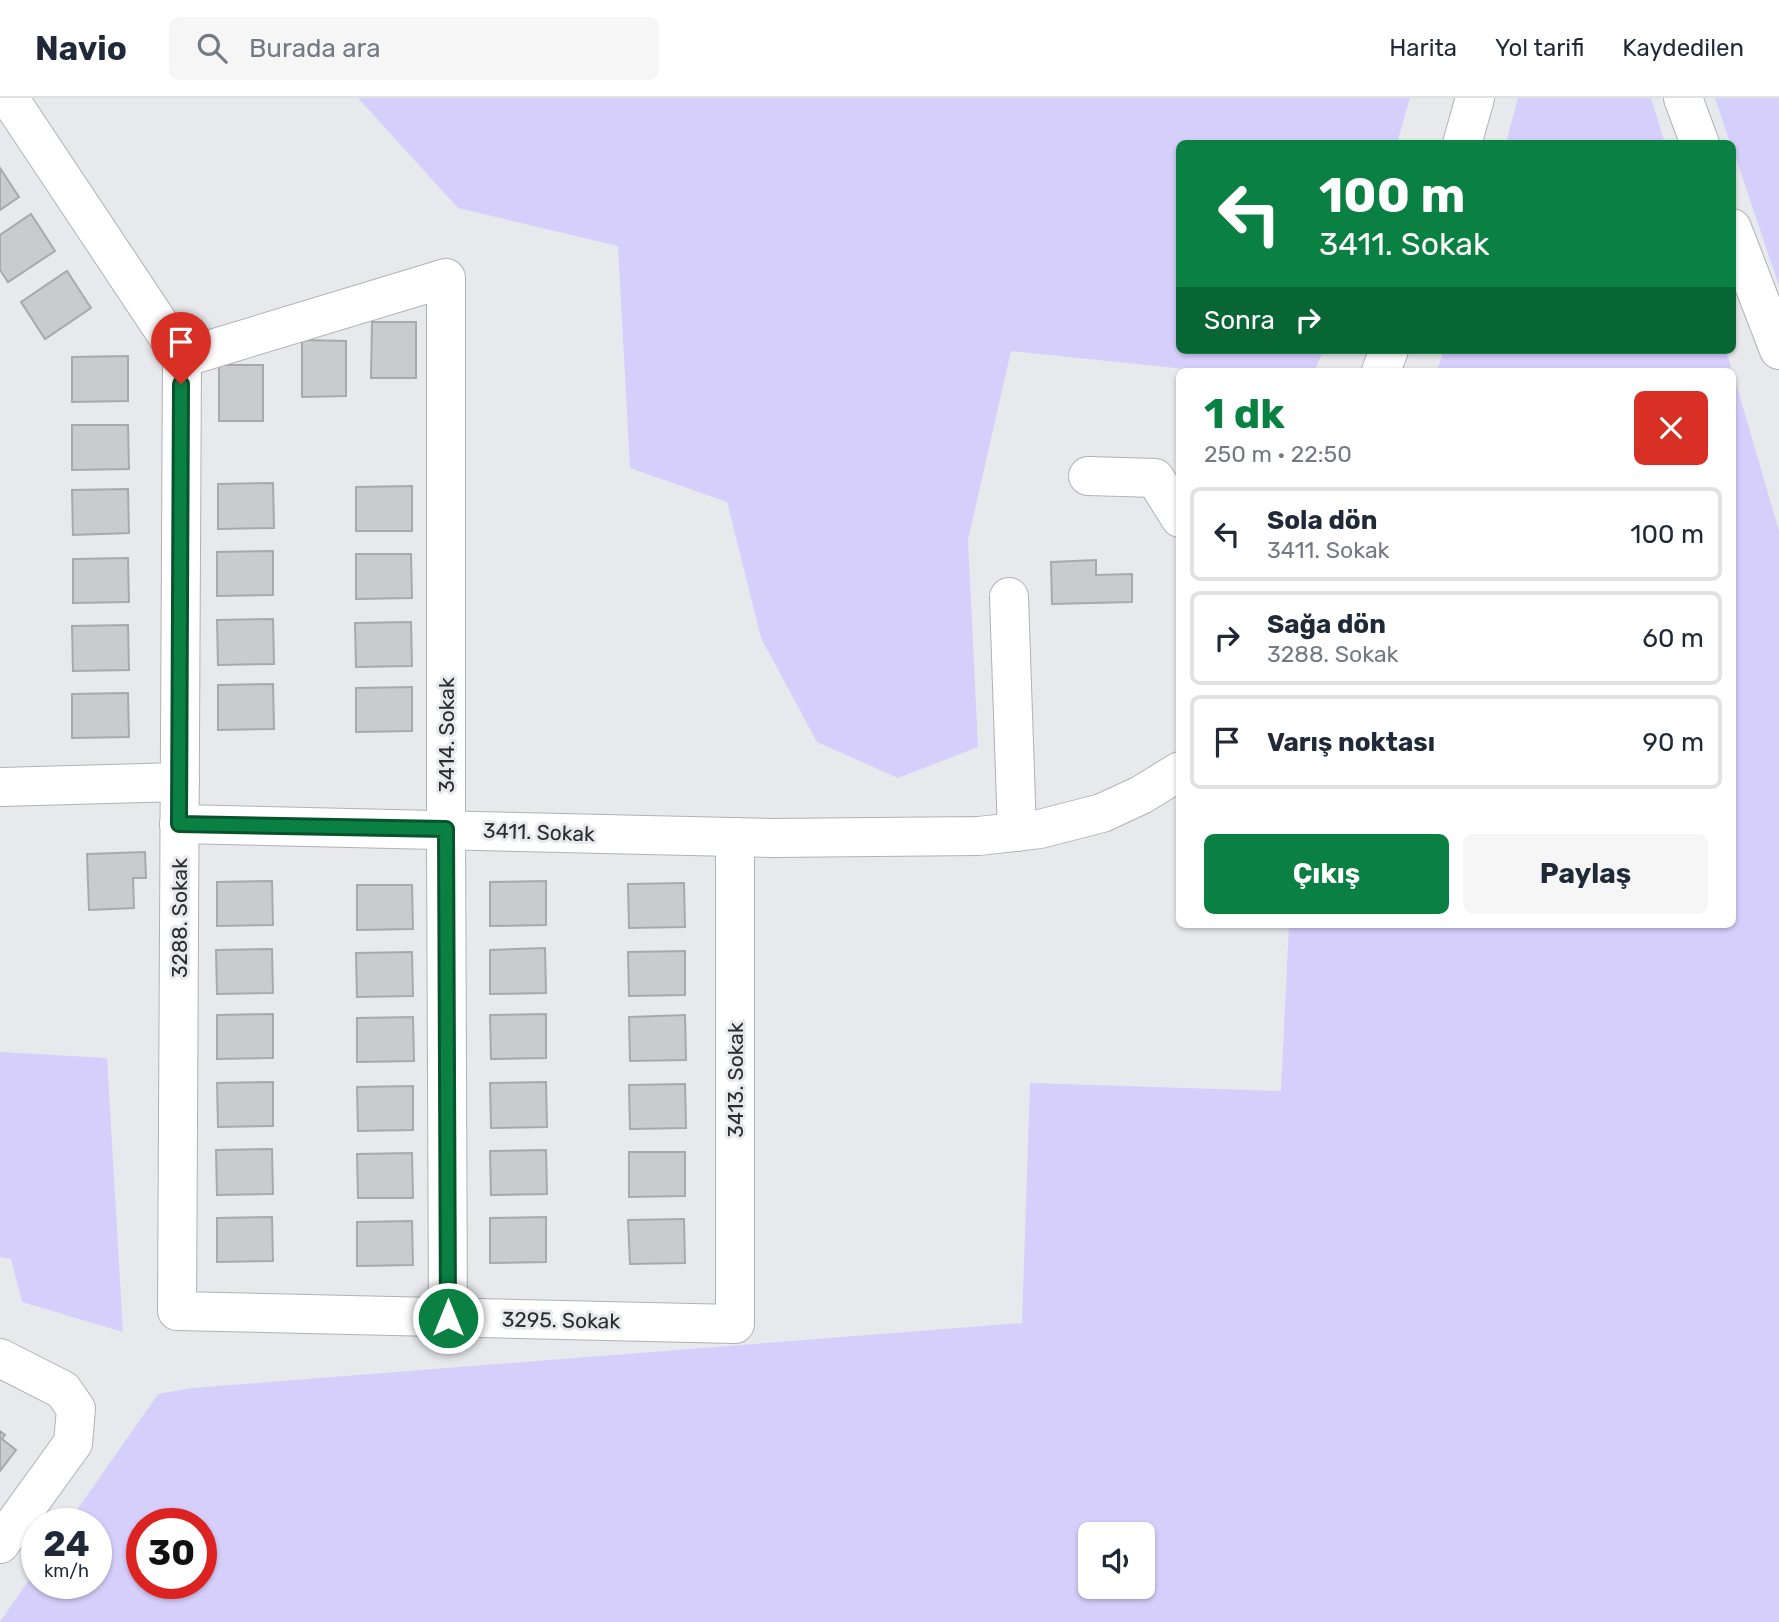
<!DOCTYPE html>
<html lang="tr">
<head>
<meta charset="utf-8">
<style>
  body { margin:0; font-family:Rubik,sans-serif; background:#f6f6f7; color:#1f2937; height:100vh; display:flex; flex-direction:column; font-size:26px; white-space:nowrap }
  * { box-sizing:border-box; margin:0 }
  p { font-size:23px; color:#747a83 }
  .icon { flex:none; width:38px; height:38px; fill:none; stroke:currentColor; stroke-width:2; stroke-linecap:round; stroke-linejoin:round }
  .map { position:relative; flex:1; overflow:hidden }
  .drawer { position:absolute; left:1176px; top:270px; width:560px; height:560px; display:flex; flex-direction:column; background:#fff; border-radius:10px; box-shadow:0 2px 5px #0004 }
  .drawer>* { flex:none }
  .hud { position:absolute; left:1176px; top:42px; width:560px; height:214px; border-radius:10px; box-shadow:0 2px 5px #0004; background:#0b8043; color:#fff; overflow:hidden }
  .controls { position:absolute; left:1078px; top:1424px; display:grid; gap:14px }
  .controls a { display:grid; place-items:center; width:77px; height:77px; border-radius:10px; background:#fff; box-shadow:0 2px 5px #0004; font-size:35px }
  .speed { position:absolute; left:21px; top:1410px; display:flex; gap:14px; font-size:35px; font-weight:700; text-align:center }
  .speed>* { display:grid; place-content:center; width:91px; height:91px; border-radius:50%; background:#fff; box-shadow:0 2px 5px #0004; line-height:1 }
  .speed small { font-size:18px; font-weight:400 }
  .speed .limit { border:10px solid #d22; background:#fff; color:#111 }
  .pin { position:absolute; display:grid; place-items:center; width:60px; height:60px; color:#fff; margin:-72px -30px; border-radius:50% 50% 50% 0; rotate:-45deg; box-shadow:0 0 7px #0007 }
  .pin .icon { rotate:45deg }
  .me { position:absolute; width:77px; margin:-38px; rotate:0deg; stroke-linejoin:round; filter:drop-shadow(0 0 5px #0008) }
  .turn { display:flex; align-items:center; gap:24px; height:147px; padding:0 28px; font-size:32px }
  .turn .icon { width:91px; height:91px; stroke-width:2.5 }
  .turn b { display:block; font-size:49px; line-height:60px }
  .then { display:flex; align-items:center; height:66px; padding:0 28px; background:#0003; gap:14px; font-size:26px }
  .round { display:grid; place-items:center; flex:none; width:74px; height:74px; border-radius:10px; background:#f6f6f7 }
  .summary { display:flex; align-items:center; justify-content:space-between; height:119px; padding:0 28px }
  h1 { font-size:42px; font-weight:700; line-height:52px; color:#0b8043 }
  .primary-button { display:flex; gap:14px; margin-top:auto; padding:14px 28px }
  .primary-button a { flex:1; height:80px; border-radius:10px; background:#0b8043; color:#fff; font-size:28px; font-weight:700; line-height:80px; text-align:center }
  .primary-button a+a { background:#f6f6f7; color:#1f2937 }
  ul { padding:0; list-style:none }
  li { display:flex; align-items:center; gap:21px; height:94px; margin:0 14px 10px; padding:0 14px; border:4px solid #e0e1e3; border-radius:10px }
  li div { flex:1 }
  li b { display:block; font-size:26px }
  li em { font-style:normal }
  header { display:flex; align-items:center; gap:42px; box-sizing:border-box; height:98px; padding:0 35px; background:#fff; border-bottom:2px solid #e0e1e3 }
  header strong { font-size:33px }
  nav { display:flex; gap:38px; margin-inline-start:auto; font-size:24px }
  .search { width:490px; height:63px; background:#f6f6f7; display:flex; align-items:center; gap:18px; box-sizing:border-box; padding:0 24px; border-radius:10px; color:#747a83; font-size:26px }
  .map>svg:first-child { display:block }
  .green { fill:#d6cffb; fill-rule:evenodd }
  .building { fill:#cacbce; stroke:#a9a9ad; stroke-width:2 }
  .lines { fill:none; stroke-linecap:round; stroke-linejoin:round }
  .minor-casing { stroke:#b0b2b5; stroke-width:40 }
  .minor { stroke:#fff; stroke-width:38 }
  .route-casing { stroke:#07532c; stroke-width:18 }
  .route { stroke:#0b8043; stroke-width:12 }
  .labels { text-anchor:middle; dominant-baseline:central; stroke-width:6; stroke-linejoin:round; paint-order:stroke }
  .street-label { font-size:21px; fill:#2c2c2e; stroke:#e7e9ed }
</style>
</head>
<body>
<header>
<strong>Navio</strong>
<div class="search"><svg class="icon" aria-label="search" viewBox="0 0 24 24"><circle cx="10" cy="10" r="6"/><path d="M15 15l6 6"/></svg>Burada ara</div>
<nav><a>Harita</a><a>Yol tarifi</a><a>Kaydedilen</a></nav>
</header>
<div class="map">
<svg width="1779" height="1524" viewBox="0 0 1779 1524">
  <rect width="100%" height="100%" fill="#e7e9ed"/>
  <g class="green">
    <path d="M358 0H1410L1397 45 1180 46V252H1324L1314 273H1204L1011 253 968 442 978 649 898 680 817 644 761 540 727 404 630 370 618 148 458 110Z"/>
    <path d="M1518 0H1651L1665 45H1506Z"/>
    <path d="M1715 0H1779V188L1733 51 1732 46 1730 45Z"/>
    <path d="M1444 252H1726L1732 273H1437Z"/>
    <path d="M1733 275 1779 433V1524H0L37 1470V1486H96V1426H67L158 1296 192 1290 1022 1225 1030 985 1281 993 1289 826H1732ZM201 1426V1486H142V1426ZM1090 1437H1143V1489H1090Z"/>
    <path d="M0 954 107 960 123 1234 22 1204 11 1161 0 1159Z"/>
  </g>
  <g class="building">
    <path d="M0 70 19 99 0 112Z"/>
    <path d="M31 116 55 153 8 184 0 172V137Z"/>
    <path d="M67 173 91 210 45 241 21 204Z"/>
    <path d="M372 224H416V280H371Z"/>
    <path d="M302 242 346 243V298L302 299Z"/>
    <path d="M128 258V303L72 304V259Z"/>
    <rect x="219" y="267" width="44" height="56"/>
    <path d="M72 327H128L129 371 72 372Z"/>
    <path d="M273 385 274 430 218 431V386Z"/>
    <path d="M412 388V433H356V389Z"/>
    <path d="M128 391 129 435 73 437 72 392Z"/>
    <path d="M273 453V497L217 498V454Z"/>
    <path d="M356 456H411L412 500 356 501Z"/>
    <path d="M128 460 129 504 73 505V461Z"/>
    <path d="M1096 462V477L1132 476V504L1052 506 1051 464Z"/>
    <path d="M273 521 274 566 218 567 217 522Z"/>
    <path d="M411 524 412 568 356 569 355 525Z"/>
    <path d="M128 527 129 572 73 573 72 528Z"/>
    <path d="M273 586 274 631 218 632V587Z"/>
    <path d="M412 589V633L356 634V590Z"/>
    <path d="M128 595 129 639 72 640V596Z"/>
    <path d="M145 754 146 780H133L134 810 89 812 87 756Z"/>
    <path d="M272 783 273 827 217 828V784Z"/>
    <path d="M546 783V827L490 828V784Z"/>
    <path d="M684 785 685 829 629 830 628 786Z"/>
    <path d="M357 787H412L413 831 357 832Z"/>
    <path d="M545 850 546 895 490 896V852Z"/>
    <path d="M272 851 273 895 217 896 216 852Z"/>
    <path d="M685 853V897L629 898 628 854Z"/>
    <path d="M412 854 413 898 357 899 356 855Z"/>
    <path d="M273 916V960L217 961V917Z"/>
    <path d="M546 916V960L491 961 490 917Z"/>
    <path d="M685 917 686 962 630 963 629 919Z"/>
    <path d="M413 919 414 963 357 964V920Z"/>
    <path d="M273 984V1028L218 1029 217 985Z"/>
    <path d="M546 984 547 1029 491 1030 490 985Z"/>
    <path d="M685 986 686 1030 630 1031 629 987Z"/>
    <path d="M413 988V1032L358 1033 357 989Z"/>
    <path d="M272 1051 273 1096 217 1097 216 1052Z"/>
    <path d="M546 1052 547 1096 491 1097 490 1053Z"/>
    <path d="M629 1054H685V1098L629 1099Z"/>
    <path d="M412 1055 413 1100H358L357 1056Z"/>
    <path d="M272 1119 273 1163 217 1164V1120Z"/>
    <path d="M546 1119V1164L490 1165V1120Z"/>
    <path d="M684 1121 685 1165 630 1166 628 1122Z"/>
    <path d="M412 1123 413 1167 357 1168V1124Z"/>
    <path d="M0 1333 5 1337 2 1341 16 1352 0 1373Z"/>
  </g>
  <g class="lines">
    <defs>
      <g id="minor">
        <path d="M9 0 182 260"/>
        <path d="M1683 0 1700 46"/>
        <path d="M1462 46 1475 0"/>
        <path d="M1732 130 1779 252"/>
        <path d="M182 260 177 1213 735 1226V739"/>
        <path d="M182 260 446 180V731L448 1220"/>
        <path d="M1381 273 1389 252"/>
        <path d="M1088 378 1155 380 1180 420"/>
        <path d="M1009 499 1017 734"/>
        <path d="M0 689 180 684"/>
        <path d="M179 726 773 740 979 738 1040 731 1102 715 1141 697 1180 673"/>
        <path d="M0 1260 63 1292 76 1311 73 1345 0 1446"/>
      </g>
    </defs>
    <use href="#minor" class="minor-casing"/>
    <use href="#minor" class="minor"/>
  </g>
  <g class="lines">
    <defs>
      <path id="route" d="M181 286 179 726 446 731 448 1220"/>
    </defs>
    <use href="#route" class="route-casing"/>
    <use href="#route" class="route"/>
  </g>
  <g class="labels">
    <g class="street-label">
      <text transform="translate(446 637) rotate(-90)">3414. Sokak</text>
      <text transform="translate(539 734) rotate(2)">3411. Sokak</text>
      <text transform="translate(179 820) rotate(-90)">3288. Sokak</text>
      <text transform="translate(735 982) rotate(-90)">3413. Sokak</text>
      <text transform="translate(561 1222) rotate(1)">3295. Sokak</text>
    </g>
  </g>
</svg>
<div class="controls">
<a><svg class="icon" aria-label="sound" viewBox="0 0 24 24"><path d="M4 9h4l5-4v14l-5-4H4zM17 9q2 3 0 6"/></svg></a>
</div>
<div class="speed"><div>24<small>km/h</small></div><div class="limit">30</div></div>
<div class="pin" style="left:181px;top:286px;background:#d93025"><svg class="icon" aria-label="arrive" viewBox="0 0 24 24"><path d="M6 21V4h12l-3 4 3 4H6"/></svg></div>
<svg class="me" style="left:448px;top:1220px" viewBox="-20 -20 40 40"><circle r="17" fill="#0b8043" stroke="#fff" stroke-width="3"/><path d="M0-11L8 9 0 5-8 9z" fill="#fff"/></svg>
<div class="hud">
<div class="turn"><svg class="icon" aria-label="left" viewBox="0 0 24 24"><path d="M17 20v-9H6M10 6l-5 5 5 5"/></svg><div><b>100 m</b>3411. Sokak</div></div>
<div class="then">Sonra<svg class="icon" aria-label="right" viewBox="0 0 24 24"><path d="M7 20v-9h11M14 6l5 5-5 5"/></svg></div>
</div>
<section class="drawer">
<div class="summary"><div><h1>1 dk</h1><p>250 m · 22:50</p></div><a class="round" style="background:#d93025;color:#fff"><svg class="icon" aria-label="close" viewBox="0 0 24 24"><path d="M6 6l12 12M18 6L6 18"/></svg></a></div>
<ul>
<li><svg class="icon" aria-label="left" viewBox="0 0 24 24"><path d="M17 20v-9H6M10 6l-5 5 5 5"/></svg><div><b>Sola dön</b><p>3411. Sokak</p></div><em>100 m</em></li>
<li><svg class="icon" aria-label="right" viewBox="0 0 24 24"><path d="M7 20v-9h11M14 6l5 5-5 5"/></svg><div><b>Sağa dön</b><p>3288. Sokak</p></div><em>60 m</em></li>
<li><svg class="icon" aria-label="arrive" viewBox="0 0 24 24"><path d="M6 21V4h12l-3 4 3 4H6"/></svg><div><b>Varış noktası</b></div><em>90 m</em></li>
</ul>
<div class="primary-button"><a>Çıkış</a><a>Paylaş</a></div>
</section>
</div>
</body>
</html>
